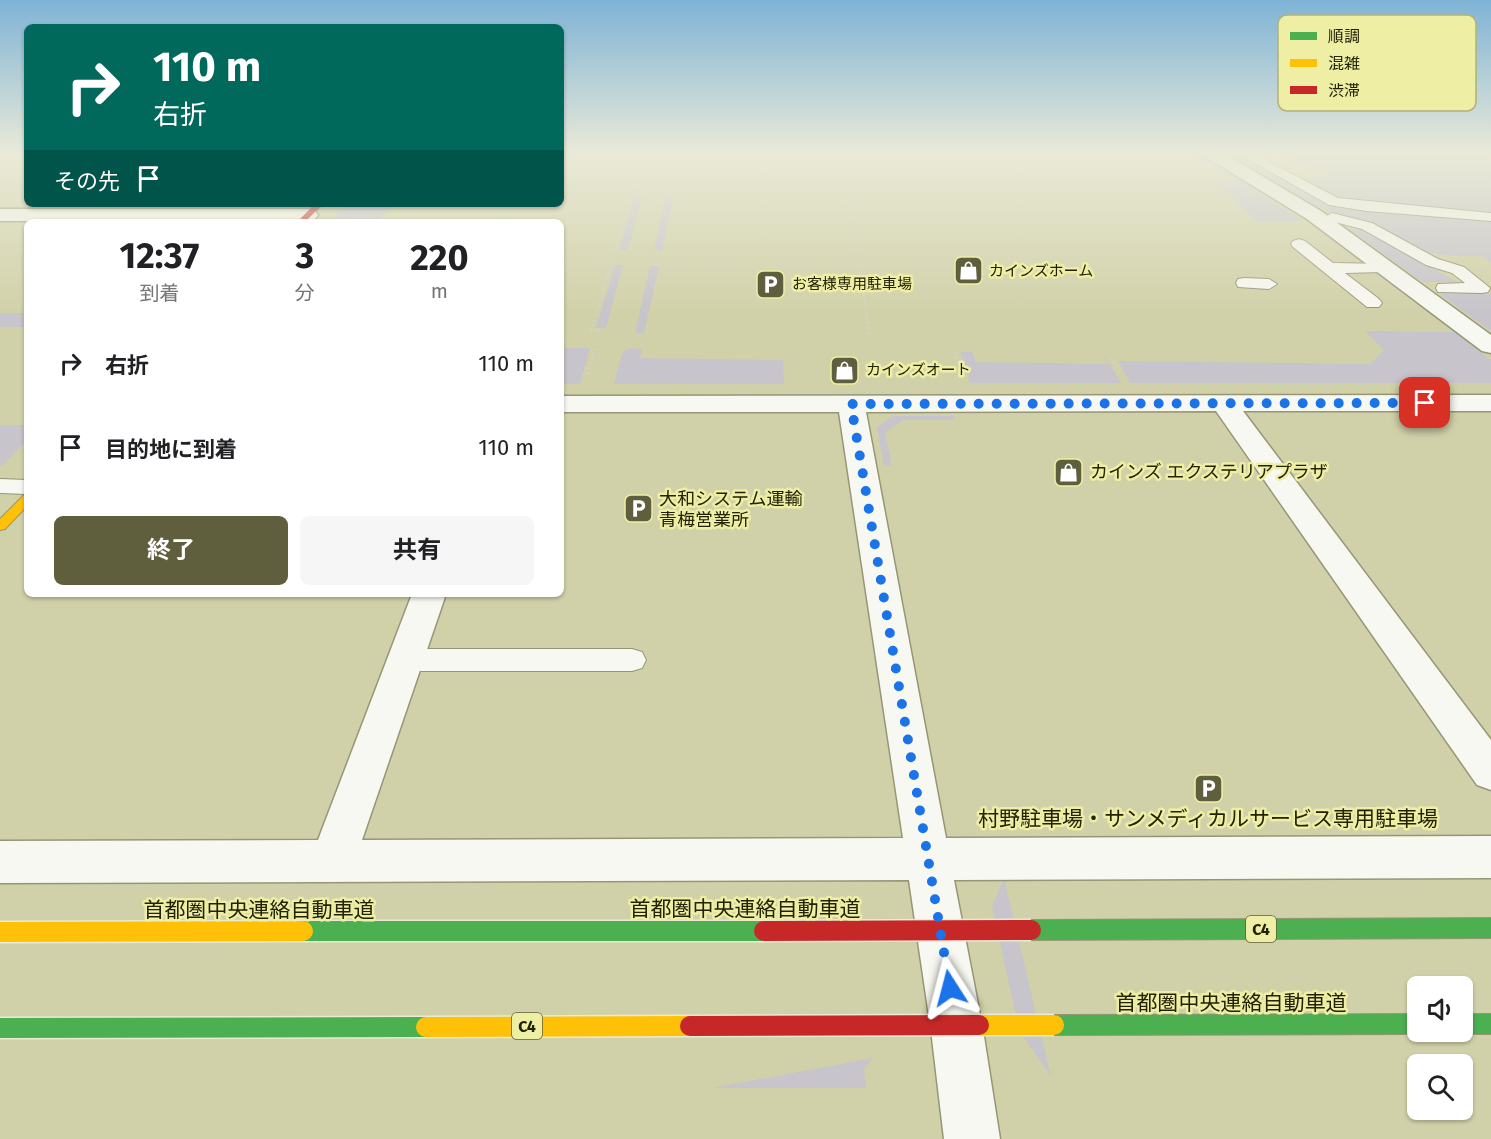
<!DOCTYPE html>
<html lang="ja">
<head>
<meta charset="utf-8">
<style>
  body { margin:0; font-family:"Fira Sans","Noto Sans JP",sans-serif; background:#f6f6f6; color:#202124; height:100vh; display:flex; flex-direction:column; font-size:22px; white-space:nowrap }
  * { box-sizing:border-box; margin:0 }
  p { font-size:20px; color:#757577 }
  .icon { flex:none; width:33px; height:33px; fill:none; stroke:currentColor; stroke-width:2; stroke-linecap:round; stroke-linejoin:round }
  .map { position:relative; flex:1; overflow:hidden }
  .drawer { position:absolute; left:24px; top:219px; width:540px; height:378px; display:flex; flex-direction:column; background:#fff; border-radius:9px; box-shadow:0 2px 4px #0004 }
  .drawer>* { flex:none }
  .top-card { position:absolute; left:24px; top:24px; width:540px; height:183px; border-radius:9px; box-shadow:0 2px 4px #0004; background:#00695c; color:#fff; overflow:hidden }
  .buttons { position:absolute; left:1407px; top:976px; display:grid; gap:12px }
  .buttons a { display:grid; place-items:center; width:66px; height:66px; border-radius:9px; background:#fff; box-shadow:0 2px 4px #0004; font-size:30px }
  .pin { position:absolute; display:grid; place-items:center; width:51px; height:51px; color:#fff; margin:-26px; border-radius:12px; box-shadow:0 3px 9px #0006 }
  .me { position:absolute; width:66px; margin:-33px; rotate:351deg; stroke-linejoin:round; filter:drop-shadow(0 0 4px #0008) }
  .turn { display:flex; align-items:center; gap:21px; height:126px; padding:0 30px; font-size:27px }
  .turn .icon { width:78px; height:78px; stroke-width:2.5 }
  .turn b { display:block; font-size:42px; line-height:51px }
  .then { display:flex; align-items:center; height:57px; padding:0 30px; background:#0003; gap:12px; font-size:22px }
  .eta { display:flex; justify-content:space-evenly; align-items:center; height:102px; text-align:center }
  .eta b { font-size:36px; font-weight:700; line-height:42px }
  .action { display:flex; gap:12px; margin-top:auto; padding:12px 30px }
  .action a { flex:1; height:69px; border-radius:9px; background:#5f5f3e; color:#fff; font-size:24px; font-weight:700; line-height:69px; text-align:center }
  .action a+a { background:#f6f6f6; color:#202124 }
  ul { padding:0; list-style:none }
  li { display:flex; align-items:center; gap:18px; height:84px; padding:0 30px }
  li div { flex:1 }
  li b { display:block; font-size:22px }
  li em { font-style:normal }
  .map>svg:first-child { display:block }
  .green { fill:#c7c4cb }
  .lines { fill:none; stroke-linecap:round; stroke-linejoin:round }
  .lane-casing { stroke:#969676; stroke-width:2 }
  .street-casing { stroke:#969676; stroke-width:3 }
  .fast-casing { stroke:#969676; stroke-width:2 }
  .slow-casing { stroke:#969676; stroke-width:2 }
  .jam-casing { stroke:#969676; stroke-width:2 }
  .path-far1 { stroke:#d2d2c5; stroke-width:2; stroke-dasharray:1.5 2; stroke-linecap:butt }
  .path { stroke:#d2d2c5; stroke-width:3; stroke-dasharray:2 3; stroke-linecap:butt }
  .lane { fill:#f8f8f2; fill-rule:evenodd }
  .street { fill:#f8f8f2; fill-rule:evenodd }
  .fast { fill:#4caf50; fill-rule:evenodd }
  .slow { fill:#ffc107; fill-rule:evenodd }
  .jam { fill:#c62828; fill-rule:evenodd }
  .fast-bridge-casing { stroke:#eaead8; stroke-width:23; stroke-linecap:butt }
  .slow-bridge-casing { stroke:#eaead8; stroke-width:23; stroke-linecap:butt }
  .jam-bridge-casing { stroke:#eaead8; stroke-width:23; stroke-linecap:butt }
  .fast-bridge { stroke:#4caf50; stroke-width:20 }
  .slow-bridge { stroke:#ffc107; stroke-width:20 }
  .jam-bridge { stroke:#c62828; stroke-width:20 }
  .route { stroke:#1a73e8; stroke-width:10; stroke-dasharray:0 18 }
  .labels { text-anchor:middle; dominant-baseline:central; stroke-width:5; stroke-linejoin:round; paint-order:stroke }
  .far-poi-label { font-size:15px; fill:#222204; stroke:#eeefa5; text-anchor:start }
  .shield { fill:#eeefa5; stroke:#5f6034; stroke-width:1.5 }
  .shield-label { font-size:16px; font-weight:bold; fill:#222204 }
  .poi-label { font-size:18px; fill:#222204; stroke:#eeefa5; text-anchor:start }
  .near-poi-label { font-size:21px; fill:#222204; stroke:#eeefa5 }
  .near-street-label { font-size:21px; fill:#222204; stroke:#eeefa5 }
  .key { fill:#eeefa5; stroke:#b1b275; stroke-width:1.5 }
  .key-label { font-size:16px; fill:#222204 }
</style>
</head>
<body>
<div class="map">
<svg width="1491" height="1139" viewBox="0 0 1491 1139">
  <rect width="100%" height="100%" fill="#d1d1a9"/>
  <g class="green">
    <path d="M1194 154H1201L1245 181H1241L1302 221H1256L1216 181 1236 180Z"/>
    <path d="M1227 154 1244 156 1243 159 1328 203 1491 220V262L1483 256H1454L1425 252 1374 224 1316 206Z"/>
    <path d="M1282 154H1491V214L1339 200 1304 180 1331 174Z"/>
    <path d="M634 198H642L628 250H619Z"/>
    <path d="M665 198 673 199 662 251 654 250Z"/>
    <path d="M36 204H102L94 209H29Z"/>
    <path d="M347 204H408L390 205 379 222H330Z"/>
    <path d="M1361 228 1457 282H1423L1352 231Z"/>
    <path d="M615 265H623L606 328H596Z"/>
    <path d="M650 266H659L644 333H635Z"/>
    <path d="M1440 294H1491V331Z"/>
    <rect x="0" y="313" width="27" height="14"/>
    <path d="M1365 331 1454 332 1491 360V383H1130L1118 361 1370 364 1384 350Z"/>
    <path d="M561 348H590L580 384H561Z"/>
    <path d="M630 348 642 349 640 358 783 360 784 384H614L622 353Z"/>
    <path d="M960 352H972L976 362 1110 364 1121 383H970Z"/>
    <path d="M893 416H953L954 420H903L885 432 892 466H884L877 427Z"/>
    <path d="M0 425H27V440L4 464 0 466Z"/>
    <path d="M1004 878 1051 1077 1019 1030 992 906Z"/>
    <path d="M873 1058 864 1069 866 1088H712Z"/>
  </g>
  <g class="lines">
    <defs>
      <g id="lane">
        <path d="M1239 154H1254L1338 198 1491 213V221L1367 211 1329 205Z"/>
        <path d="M1332 213 1372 223 1438 259 1464 267 1490 288 1488 292 1482 293 1438 292 1436 288 1438 284 1465 283 1452 273 1426 265 1362 229 1327 220 1325 217Z"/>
        <path d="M1299 239 1305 241 1333 263 1390 264 1392 267 1384 272 1345 273 1379 299 1382 303 1379 307H1367L1293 247 1291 244 1293 241Z"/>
        <path d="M1244 278 1269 279 1277 284 1269 289 1238 287 1236 283 1238 279Z"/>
        <path d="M0 479 27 480V494L0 493Z"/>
        <path d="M405 649H632L642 652 646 660 642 668 632 671H405L395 668 391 660 395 652Z"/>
      </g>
      <g id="street">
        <path d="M1206 154H1225L1321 211 1491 335V353L1482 351 1307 219 1208 158Z"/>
        <path d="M0 209H308L315 211 318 215 315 219 308 221H0Z"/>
        <path d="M1491 395V411H1243L1491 740V790L1477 785 1216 411 866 412 946 838 1491 836V878L954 880 983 1030 1000 1139H944L931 1030 909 880 0 883V841L318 840 412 594H446L362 840 903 838 839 412H561V396Z"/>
      </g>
      <g id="fast">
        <path d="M1491 918V938L1031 940 1024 937 1021 930 1024 923 1031 920Z"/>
        <path d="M1418 1014V1032H1424L1418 1034 1054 1035 1047 1032 1044 1025 1047 1018 1054 1015Z"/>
        <path d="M1462 1014H1491V1034H1462L1456 1032H1462Z"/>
      </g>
      <path id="slow" d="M27 495V506L5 529 0 530V519L23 496Z"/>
      <path id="jam" d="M315 204H323L305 222H297Z"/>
    </defs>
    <use href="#lane" class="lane-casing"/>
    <use href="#street" class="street-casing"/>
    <use href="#fast" class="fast-casing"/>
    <use href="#slow" class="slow-casing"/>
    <use href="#jam" class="jam-casing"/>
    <g class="path-far1">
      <path d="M634 189 636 182"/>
      <path d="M848 200 856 252"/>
      <path d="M500 222 510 204"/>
      <path d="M615 250 631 198"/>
      <path d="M561 263H564"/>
      <path d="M588 263 624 264"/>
      <path d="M650 264H679"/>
      <path d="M707 264 746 265"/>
      <path d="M858 264 859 269"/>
      <path d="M771 265H811"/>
      <path d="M834 266H882"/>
      <path d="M911 267H951"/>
      <path d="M975 267 1014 268"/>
      <path d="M1039 268H1063"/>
      <path d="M610 269 612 262"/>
    </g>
    <g class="path">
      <path d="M859 268 870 335"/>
      <path d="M1006 268H1014"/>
      <path d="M1039 268H1063"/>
      <path d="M599 332 600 330H591L610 268"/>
      <path d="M955 352 962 374"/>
      <path d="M1111 357 1121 374"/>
      <path d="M587 374 595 348"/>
    </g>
    <use href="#lane" class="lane"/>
    <use href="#street" class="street"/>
    <use href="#fast" class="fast"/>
    <use href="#slow" class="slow"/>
    <use href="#jam" class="jam"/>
    <defs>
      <g id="fast-bridge">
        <path d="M303 931H764"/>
        <path d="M0 1028 426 1027"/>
      </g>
      <g id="slow-bridge">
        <path d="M0 932 303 931"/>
        <path d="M979 1025H1054"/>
        <path d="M426 1027 690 1026"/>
      </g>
      <g id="jam-bridge">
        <path d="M764 931 1031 930"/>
        <path d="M690 1026 979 1025"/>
      </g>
    </defs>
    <use href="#fast-bridge" class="fast-bridge-casing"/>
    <use href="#slow-bridge" class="slow-bridge-casing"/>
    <use href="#jam-bridge" class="jam-bridge-casing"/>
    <use href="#fast-bridge" class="fast-bridge"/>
    <use href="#slow-bridge" class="slow-bridge"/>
    <use href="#jam-bridge" class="jam-bridge"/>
  </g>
  <linearGradient id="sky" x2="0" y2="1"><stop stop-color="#7fb3d6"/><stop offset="0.49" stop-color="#eaead8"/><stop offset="1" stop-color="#eaead8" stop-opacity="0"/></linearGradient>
  <rect width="1491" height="313" fill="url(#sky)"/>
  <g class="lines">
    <path class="route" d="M950 988 851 404 1425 403"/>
  </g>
  <defs>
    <symbol id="shop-square" viewBox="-11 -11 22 22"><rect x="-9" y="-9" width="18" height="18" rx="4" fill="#5f5f3e" stroke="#eeefa5"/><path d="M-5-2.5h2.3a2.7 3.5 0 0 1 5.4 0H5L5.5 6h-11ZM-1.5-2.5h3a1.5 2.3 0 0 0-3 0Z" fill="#fff"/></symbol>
    <symbol id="parking-square" viewBox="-11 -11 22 22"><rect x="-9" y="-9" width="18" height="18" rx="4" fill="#5f5f3e" stroke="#eeefa5"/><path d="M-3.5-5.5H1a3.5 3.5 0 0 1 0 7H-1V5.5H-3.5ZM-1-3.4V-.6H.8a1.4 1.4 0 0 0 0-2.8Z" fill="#fff"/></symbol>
  </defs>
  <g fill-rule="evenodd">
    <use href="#shop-square" x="952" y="254" width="33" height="33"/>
    <use href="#parking-square" x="754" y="268" width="33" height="33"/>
    <use href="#shop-square" x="828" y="354" width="33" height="33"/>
    <use href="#shop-square" x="1052" y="456" width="33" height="33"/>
    <use href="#parking-square" x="622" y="492" width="33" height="33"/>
    <use href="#parking-square" x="1192" y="772" width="33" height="33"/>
  </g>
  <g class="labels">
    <g class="far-poi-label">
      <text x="989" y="271">カインズホーム</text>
      <text x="792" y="284">お客様専用駐車場</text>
      <text x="866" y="370">カインズオート</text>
    </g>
    <g class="shield">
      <rect x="1246" y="916" width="30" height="26" rx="4.5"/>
      <rect x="512" y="1013" width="30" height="26" rx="4.5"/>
    </g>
    <g class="shield-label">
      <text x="1261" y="929">C4</text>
      <text x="527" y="1026">C4</text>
    </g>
    <g class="poi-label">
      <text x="1090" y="472">カインズ エクステリアプラザ</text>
      <text x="659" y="499">大和システム運輸<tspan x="659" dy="21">青梅営業所</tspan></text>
    </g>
    <g class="near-poi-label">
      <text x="1208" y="819">村野駐車場・サンメディカルサービス専用駐車場</text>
    </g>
    <g class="near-street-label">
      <text x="745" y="909">首都圏中央連絡自動車道</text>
      <text x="259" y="910">首都圏中央連絡自動車道</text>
      <text x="1231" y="1003">首都圏中央連絡自動車道</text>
    </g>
  </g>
  <rect x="1278" y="15" width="198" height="96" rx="9" class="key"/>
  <rect x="1290" y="32" width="27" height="8" fill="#4caf50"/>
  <rect x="1290" y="59" width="27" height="8" fill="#ffc107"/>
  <rect x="1290" y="86" width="27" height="8" fill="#c62828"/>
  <g class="key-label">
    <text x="1328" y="42">順調</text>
    <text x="1328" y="69">混雑</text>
    <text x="1328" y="96">渋滞</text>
  </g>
</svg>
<div class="buttons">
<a><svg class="icon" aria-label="sound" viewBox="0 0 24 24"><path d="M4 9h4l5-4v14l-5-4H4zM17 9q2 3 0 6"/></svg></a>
<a><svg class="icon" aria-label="search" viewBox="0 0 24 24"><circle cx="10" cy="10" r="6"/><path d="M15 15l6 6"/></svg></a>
</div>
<div class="pin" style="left:1425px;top:403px;background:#d93025"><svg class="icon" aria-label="arrive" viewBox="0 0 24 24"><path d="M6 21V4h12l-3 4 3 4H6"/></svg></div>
<svg class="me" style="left:950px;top:988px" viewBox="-20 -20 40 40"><path d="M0-17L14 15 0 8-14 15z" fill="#1a73e8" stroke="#fff" stroke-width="4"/></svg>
<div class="top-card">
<div class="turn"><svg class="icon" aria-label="right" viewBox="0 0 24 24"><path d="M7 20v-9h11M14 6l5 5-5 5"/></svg><div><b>110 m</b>右折</div></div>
<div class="then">その先<svg class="icon" aria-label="arrive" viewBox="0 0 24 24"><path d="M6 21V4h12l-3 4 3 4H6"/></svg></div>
</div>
<section class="drawer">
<div class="eta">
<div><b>12:37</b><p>到着</p></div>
<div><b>3</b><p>分</p></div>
<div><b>220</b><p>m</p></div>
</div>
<ul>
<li><svg class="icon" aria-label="right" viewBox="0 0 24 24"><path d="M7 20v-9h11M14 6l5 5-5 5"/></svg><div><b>右折</b></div><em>110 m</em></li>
<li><svg class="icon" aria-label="arrive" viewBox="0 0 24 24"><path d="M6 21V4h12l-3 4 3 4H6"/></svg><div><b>目的地に到着</b></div><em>110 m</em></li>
</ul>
<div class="action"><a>終了</a><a>共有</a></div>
</section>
</div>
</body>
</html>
